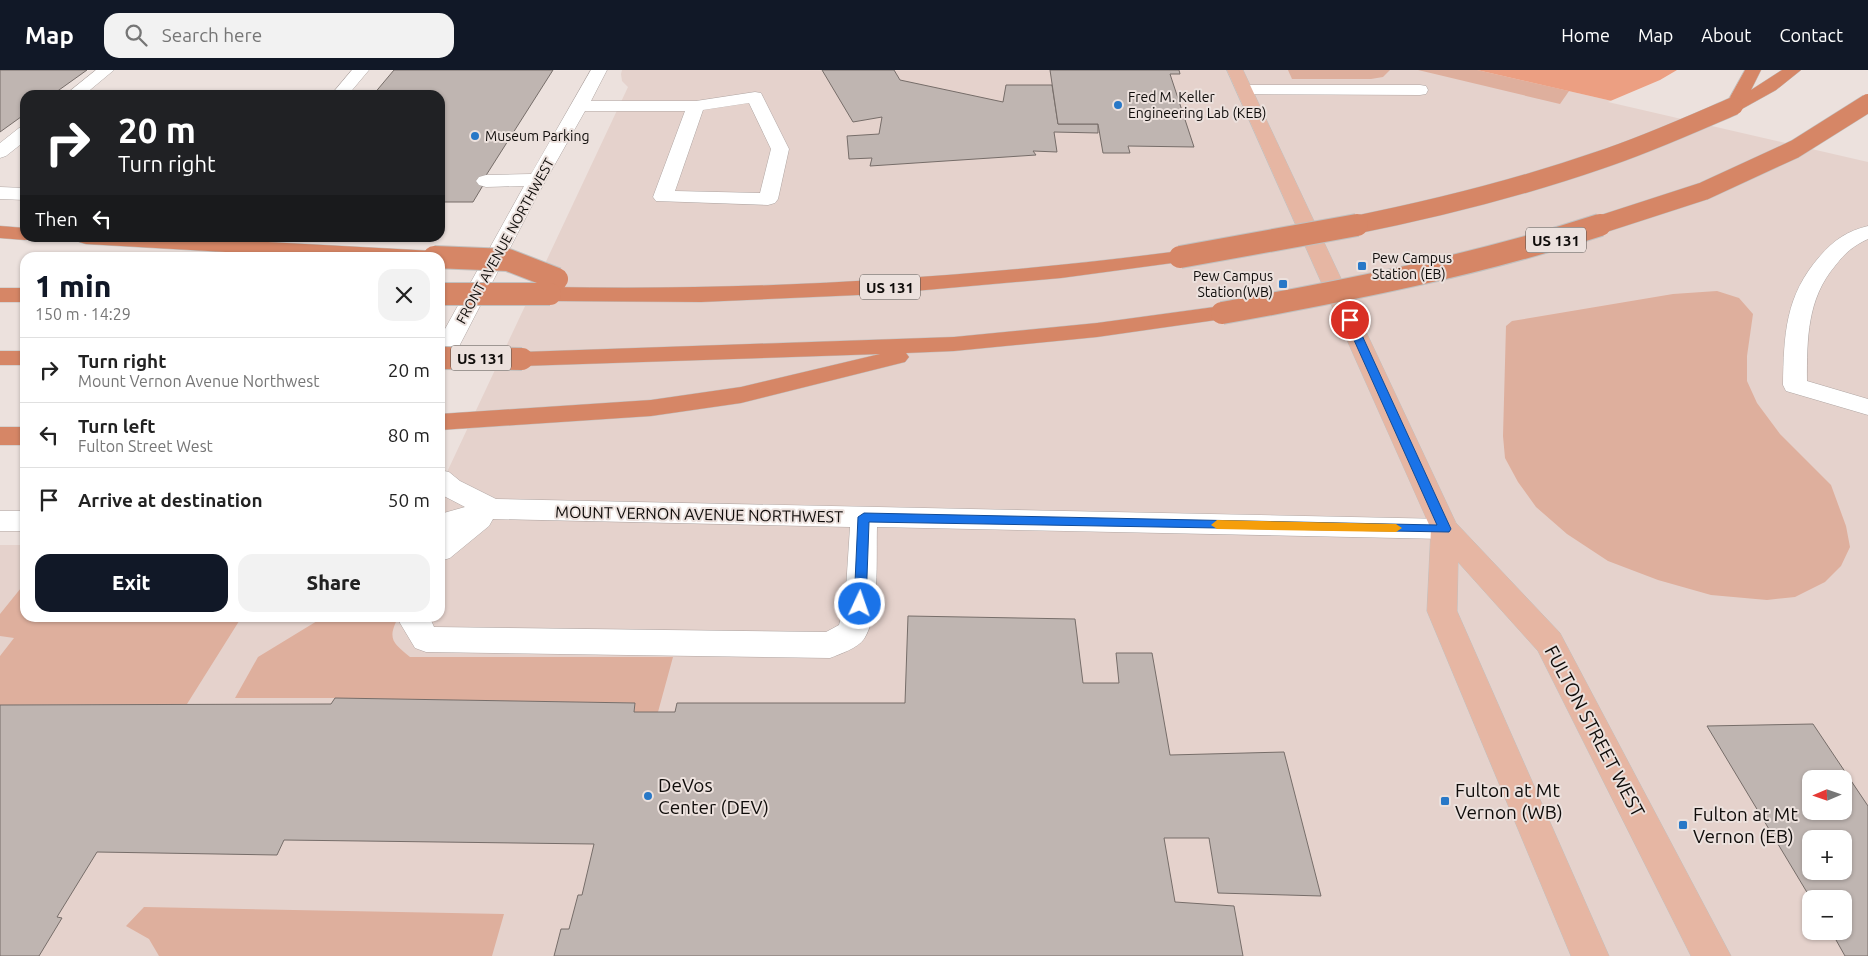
<!DOCTYPE html>
<html lang="en">
<head>
<meta charset="utf-8">
<style>
  body { margin:0; font-family:Ubuntu,sans-serif; background:#f2f2f2; color:#222; height:100vh; display:flex; flex-direction:column; font-size:19px; white-space:nowrap }
  * { box-sizing:border-box; margin:0 }
  p { font-size:16px; color:#767676 }
  .icon { flex:none; width:28px; height:28px; fill:none; stroke:currentColor; stroke-width:2; stroke-linecap:round; stroke-linejoin:round }
  .map { position:relative; flex:1; overflow:hidden }
  .details { position:absolute; left:20px; top:182px; width:425px; height:370px; display:flex; flex-direction:column; background:#fff; border-radius:15px; box-shadow:0 1px 4px #0004 }
  .details>* { flex:none }
  .hud { position:absolute; left:20px; top:20px; width:425px; height:152px; border-radius:15px; box-shadow:0 1px 4px #0004; background:#202124; color:#fff; overflow:hidden }
  .needle { width:32px; rotate:268deg }
  .controls { position:absolute; left:1802px; top:700px; display:grid; gap:10px }
  .controls a { display:grid; place-items:center; width:50px; height:50px; border-radius:10px; background:#fff; box-shadow:0 1px 4px #0004; font-size:25px }
  .pin { position:absolute; display:grid; place-items:center; width:42px; height:42px; color:#fff; margin:-21px; border:2px solid #fff; border-radius:50%; box-shadow:0 1px 5px #0007 }
  .me { position:absolute; width:55px; margin:-28px; rotate:3deg; stroke-linejoin:round; filter:drop-shadow(0 0 4px #0008) }
  .turn { display:flex; align-items:center; gap:18px; height:105px; padding:0 15px; font-size:22px }
  .turn .icon { width:65px; height:65px; stroke-width:2.5 }
  .turn b { display:block; font-size:35px; line-height:42px }
  .then { display:flex; align-items:center; height:48px; padding:0 15px; background:#0003; gap:10px; font-size:19px }
  .round { display:grid; place-items:center; flex:none; width:52px; height:52px; border-radius:15px; background:#f2f2f2 }
  .head { display:flex; align-items:center; justify-content:space-between; height:85px; padding:0 15px }
  h1 { font-size:30px; font-weight:800; line-height:38px; color:#111827 }
  .primary-button { display:flex; gap:10px; margin-top:auto; padding:10px 15px }
  .primary-button a { flex:1; height:58px; border-radius:15px; background:#111827; color:#fff; font-size:20px; font-weight:800; line-height:58px; text-align:center }
  .primary-button a+a { background:#f2f2f2; color:#222 }
  ul { padding:0; list-style:none }
  li { display:flex; align-items:center; gap:15px; height:65px; padding:0 15px; border-top:1px solid #e0e0e0 }
  li div { flex:1 }
  li b { display:block; font-size:19px }
  li em { font-style:normal }
  header { display:flex; align-items:center; gap:30px; box-sizing:border-box; height:70px; padding:0 25px; background:#111827; color:#fff }
  header strong { font-size:24px }
  nav { display:flex; gap:28px; margin-inline-start:auto; font-size:18px }
  .search { width:350px; height:45px; background:#f2f2f2; display:flex; align-items:center; gap:12px; box-sizing:border-box; padding:0 18px; border-radius:15px; color:#767676; font-size:19px }
  .map>svg:first-child { display:block }
  .built { fill:#e5d2cc; fill-rule:evenodd }
  .green { fill:#deaf9d }
  .water { fill:#ec9f82 }
  .pier { fill:#ece1dd }
  .building { fill:#bfb5b1; stroke:#766d69; fill-rule:evenodd }
  .lines { fill:none; stroke-linecap:round; stroke-linejoin:round }
  .minor-casing { stroke:#afa5a2; stroke-width:1 }
  .major-casing { stroke:#c1c0bf; stroke-width:1 }
  .highway-casing { stroke:#c1c0bf; stroke-width:1 }
  .minor { fill:#fff; fill-rule:evenodd }
  .major { fill:#e6b6a3; fill-rule:evenodd }
  .highway { fill:#d68666; fill-rule:evenodd }
  .highway-bridge-far1-casing { stroke:#c1c0bf; stroke-width:19; stroke-linecap:butt }
  .highway-bridge-casing { stroke:#c1c0bf; stroke-width:24; stroke-linecap:butt }
  .highway-bridge-far1 { stroke:#d68666; stroke-width:18 }
  .highway-bridge { stroke:#d68666; stroke-width:22 }
  .route { fill:#1a73e8; stroke:#114b97 }
  .slow { fill:#f59e0b }
  .poi-dot { fill:#2878c7; stroke:#ece1dd; stroke-width:2 }
  .labels { text-anchor:middle; dominant-baseline:central; stroke-width:4; stroke-linejoin:round; paint-order:stroke }
  .far-poi-label { font-size:14px; fill:#0f0c0a; stroke:#ece1dd; text-anchor:start }
  .far-street-label { font-size:14px; fill:#0f0c0a; stroke:#ece1dd }
  .shield { fill:#ece1dd; stroke:#514c49; stroke-width:1 }
  .shield-label { font-size:15px; font-weight:bold; fill:#0f0c0a }
  .street-label { font-size:16px; fill:#0f0c0a; stroke:#ece1dd }
  .near-street-label { font-size:19px; fill:#0f0c0a; stroke:#ece1dd }
  .near-poi-label { font-size:19px; fill:#0f0c0a; stroke:#ece1dd; text-anchor:start }
</style>
</head>
<body>
<header>
<strong>Map</strong>
<div class="search"><svg class="icon" aria-label="search" viewBox="0 0 24 24"><circle cx="10" cy="10" r="6"/><path d="M15 15l6 6"/></svg>Search here</div>
<nav><a>Home</a><a>Map</a><a>About</a><a>Contact</a></nav>
</header>
<div class="map">
<svg width="1868" height="886" viewBox="0 0 1868 886">
  <rect width="100%" height="100%" fill="#ece1dd"/>
  <path class="built" d="M622 0H1477L1868 90V886H0V475H25V548H440V417L628 17 622 11 621 4ZM1811 709H1844V741H1811ZM1811 769H1844V801H1811ZM1811 829H1844V861H1811Z"/>
  <g class="green">
    <path d="M1288 0H1390L1383 7 1371 9H1292Z"/>
    <path d="M1418 0H1477L1569 21 1560 34Z"/>
    <path d="M1717 221 1739 228 1753 244 1747 286V311L1757 333 1780 364 1831 415 1846 456 1850 477 1841 496 1825 512 1795 527 1767 530 1711 525 1658 510 1608 491 1567 464 1536 437 1518 412 1505 388 1503 366 1506 256 1512 251 1673 224Z"/>
    <path d="M25 513V548H241L187 634 0 635V586L14 568 0 566V544Z"/>
    <path d="M322 548H398C387 569 393 573 410 587H673L658 642H634L635 633 335 628H235L258 587Z"/>
    <path d="M144 837 504 844 492 886H159L149 869 126 856Z"/>
  </g>
  <path class="water" d="M1477 0H1868V90Z"/>
  <path class="pier" d="M1677 0H1868V92L1608 32 1660 10Z"/>
  <g class="building">
    <path d="M0 0H87L52 25H25V44L0 62Z"/>
    <path d="M394 0H553L485 107H488L473 132H440V25H373Z"/>
    <path d="M822 0H894L900 10 1003 32 1006 15H1052L1058 54H1098V63L1054 62 1057 82 1033 81 1036 85 870 96 872 88 849 89 847 66 879 64 882 47 853 52Z"/>
    <path d="M1050 0H1179L1180 4H1170L1194 77 1128 76 1130 83H1103L1098 54H1058Z"/>
    <path d="M908 546 1075 549 1083 613H1119L1116 583H1152L1170 685 1284 682 1321 826 1218 823 1209 768H1164L1175 832 1234 836 1243 886H554L561 859H569L578 825H582L594 774 284 770 277 785 97 782 57 847 62 848 39 886H0V635L331 634 335 628 635 633 634 642H675L677 633H905Z"/>
    <path d="M1813 654 1868 736V886H1845L1831 861H1844V829H1811L1707 656ZM1811 709H1844V741H1811ZM1811 769H1844V801H1811Z"/>
  </g>
  <g class="lines">
    <defs>
      <g id="minor">
        <path d="M96 0H114L84 25H65Z"/>
        <path d="M352 0H369L348 25H331Z"/>
        <path d="M591 0H607L591 31H696L755 22 761 23 789 79 778 129 775 133 768 135 656 131 653 127 685 41H585L537 126 452 290 448 295 440 297V268L524 116 486 117 479 115 476 111 479 107 486 105 531 104ZM749 33 771 79 760 123 675 121 703 40Z"/>
        <path d="M1245 15H1420L1426 16 1428 20 1426 24 1420 25 1239 24 1237 20 1239 16Z"/>
        <path d="M25 57V71L6 86 0 88V73L19 58Z"/>
        <path d="M0 117 25 118V130L0 129Z"/>
        <path d="M1868 156V169C1853 176 1845 183 1835 196 1807 229 1807 269 1807 311L1868 329V345L1786 321 1783 315C1784 264 1785 226 1820 186 1834 170 1847 161 1868 156Z"/>
        <path d="M440 400 449 402 460 411 496 429 1445 449 1455 452 1459 459 1455 466 1445 469 877 457C876 487 880 545 864 569 858 578 840 584 830 588L426 582 415 578 400 553V548H430L434 557 826 562 839 555 845 534 850 457 493 449 489 456 450 488 440 491V444L465 437 440 424Z"/>
        <rect x="0" y="441" width="25" height="20"/>
      </g>
      <path id="major" d="M1227 0H1243L1456 453 1560 563 1731 886H1691L1538 581 1458 492 1457 541 1609 886H1571L1427 541 1431 459Z"/>
      <g id="highway">
        <path d="M1745 0H1761L1751 20 1782 0H1801L1776 20 1740 40 1734 41 1728 40 1725 36Z"/>
        <path d="M0 156 25 158V168H33L25 170 0 168Z"/>
        <path d="M76 168H191L434 181 441 183 445 187 440 192V188H328L86 174 79 172Z"/>
        <path d="M1180 181 1187 183 1191 187 1187 191 1061 208 881 224 701 232 550 231 542 229 539 224 542 219 550 217C761 221 971 208 1180 181Z"/>
        <rect x="0" y="218" width="25" height="14"/>
        <path d="M1222 236 1230 238 1233 243 1230 248 1097 267 954 281 906 283 909 287 905 292 741 333 651 346 440 360V344L651 330 741 317 880 284 522 296 514 294 510 289 514 284 522 282 954 267 1097 253Z"/>
        <rect x="0" y="281" width="25" height="14"/>
        <rect x="0" y="357" width="25" height="18"/>
      </g>
    </defs>
    <use href="#minor" class="minor-casing"/>
    <use href="#major" class="major-casing"/>
    <use href="#highway" class="highway-casing"/>
    <use href="#minor" class="minor"/>
    <use href="#major" class="major"/>
    <use href="#highway" class="highway"/>
    <defs>
      <g id="highway-bridge-far1">
        <path d="M1350 156C1435 139 1519 118 1600 90 1646 75 1690 55 1734 36"/>
        <path d="M1596 156 1704 121 1795 79 1868 33"/>
      </g>
      <g id="highway-bridge">
        <path d="M434 187 508 190 557 209"/>
        <path d="M1180 187 1357 155"/>
        <path d="M440 224H550"/>
        <path d="M1222 243C1350 220 1477 195 1600 155"/>
        <path d="M440 288 522 289"/>
      </g>
    </defs>
    <use href="#highway-bridge-far1" class="highway-bridge-far1-casing"/>
    <use href="#highway-bridge" class="highway-bridge-casing"/>
    <use href="#highway-bridge-far1" class="highway-bridge-far1"/>
    <use href="#highway-bridge" class="highway-bridge"/>
  </g>
  <path class="route" d="M1350 248 1355 250 1451 459 1449 462 869 452 866 534 864 537H855L854 534 858 447 864 443 1437 455 1345 250Z"/>
  <path class="slow" d="M1217 450 1396 454 1402 458 1396 462 1217 459 1211 455Z"/>
  <g class="poi-dot">
    <circle cx="1118" cy="35" r="5"/>
    <circle cx="475" cy="66" r="5"/>
    <rect x="1357" y="191" width="10" height="10" rx="2.5"/>
    <rect x="1278" y="209" width="10" height="10" rx="2.5"/>
    <circle cx="648" cy="726" r="5"/>
    <rect x="1440" y="726" width="10" height="10" rx="2.5"/>
    <rect x="1678" y="750" width="10" height="10" rx="2.5"/>
  </g>
  <g class="labels">
    <g class="far-poi-label">
      <text x="1128" y="27">Fred M. Keller<tspan x="1128" dy="16">Engineering Lab (KEB)</tspan></text>
      <text x="485" y="66">Museum Parking</text>
      <text x="1372" y="188">Pew Campus<tspan x="1372" dy="16">Station (EB)</tspan></text>
      <text x="1273" y="206" text-anchor="end">Pew Campus<tspan x="1273" dy="16">Station(WB)</tspan></text>
    </g>
    <g class="far-street-label">
      <text transform="translate(505 171) rotate(-61)">FRONT AVENUE NORTHWEST</text>
    </g>
    <g class="shield">
      <rect x="1526" y="157.5" width="60" height="25" rx="4"/>
      <rect x="860" y="204.5" width="60" height="25" rx="4"/>
      <rect x="451" y="275.5" width="60" height="25" rx="4"/>
    </g>
    <g class="shield-label">
      <text x="1556" y="170">US 131</text>
      <text x="890" y="217">US 131</text>
      <text x="481" y="288">US 131</text>
    </g>
    <g class="street-label">
      <text transform="translate(699 444) rotate(1)">MOUNT VERNON AVENUE NORTHWEST</text>
    </g>
    <g class="near-street-label">
      <text transform="translate(1595 661) rotate(62)">FULTON STREET WEST</text>
    </g>
    <g class="near-poi-label">
      <text x="658" y="715">DeVos<tspan x="658" dy="22">Center (DEV)</tspan></text>
      <text x="1455" y="720">Fulton at Mt<tspan x="1455" dy="22">Vernon (WB)</tspan></text>
      <text x="1693" y="744">Fulton at Mt<tspan x="1693" dy="22">Vernon (EB)</tspan></text>
    </g>
  </g>
</svg>
<div class="controls">
<a><svg class="needle" viewBox="-14 -14 28 28"><path d="M0-13l5 13h-10z" fill="#e53935"/><path d="M0 13l5-13h-10z" fill="#767676"/></svg></a>
<a>+</a>
<a>−</a>
</div>
<div class="pin" style="left:1350px;top:250px;background:#d93025"><svg class="icon" aria-label="arrive" viewBox="0 0 24 24"><path d="M6 21V4h12l-3 4 3 4H6"/></svg></div>
<svg class="me" style="left:860px;top:534px" viewBox="-20 -20 40 40"><circle r="17" fill="#1a73e8" stroke="#fff" stroke-width="3"/><path d="M0-11L8 9 0 5-8 9z" fill="#fff"/></svg>
<div class="hud">
<div class="turn"><svg class="icon" aria-label="right" viewBox="0 0 24 24"><path d="M7 20v-9h11M14 6l5 5-5 5"/></svg><div><b>20 m</b>Turn right</div></div>
<div class="then">Then<svg class="icon" aria-label="left" viewBox="0 0 24 24"><path d="M17 20v-9H6M10 6l-5 5 5 5"/></svg></div>
</div>
<section class="details">
<div class="head"><div><h1>1 min</h1><p>150 m · 14:29</p></div><a class="round"><svg class="icon" aria-label="close" viewBox="0 0 24 24"><path d="M6 6l12 12M18 6L6 18"/></svg></a></div>
<ul>
<li><svg class="icon" aria-label="right" viewBox="0 0 24 24"><path d="M7 20v-9h11M14 6l5 5-5 5"/></svg><div><b>Turn right</b><p>Mount Vernon Avenue Northwest</p></div><em>20 m</em></li>
<li><svg class="icon" aria-label="left" viewBox="0 0 24 24"><path d="M17 20v-9H6M10 6l-5 5 5 5"/></svg><div><b>Turn left</b><p>Fulton Street West</p></div><em>80 m</em></li>
<li><svg class="icon" aria-label="arrive" viewBox="0 0 24 24"><path d="M6 21V4h12l-3 4 3 4H6"/></svg><div><b>Arrive at destination</b></div><em>50 m</em></li>
</ul>
<div class="primary-button"><a>Exit</a><a>Share</a></div>
</section>
</div>
</body>
</html>
